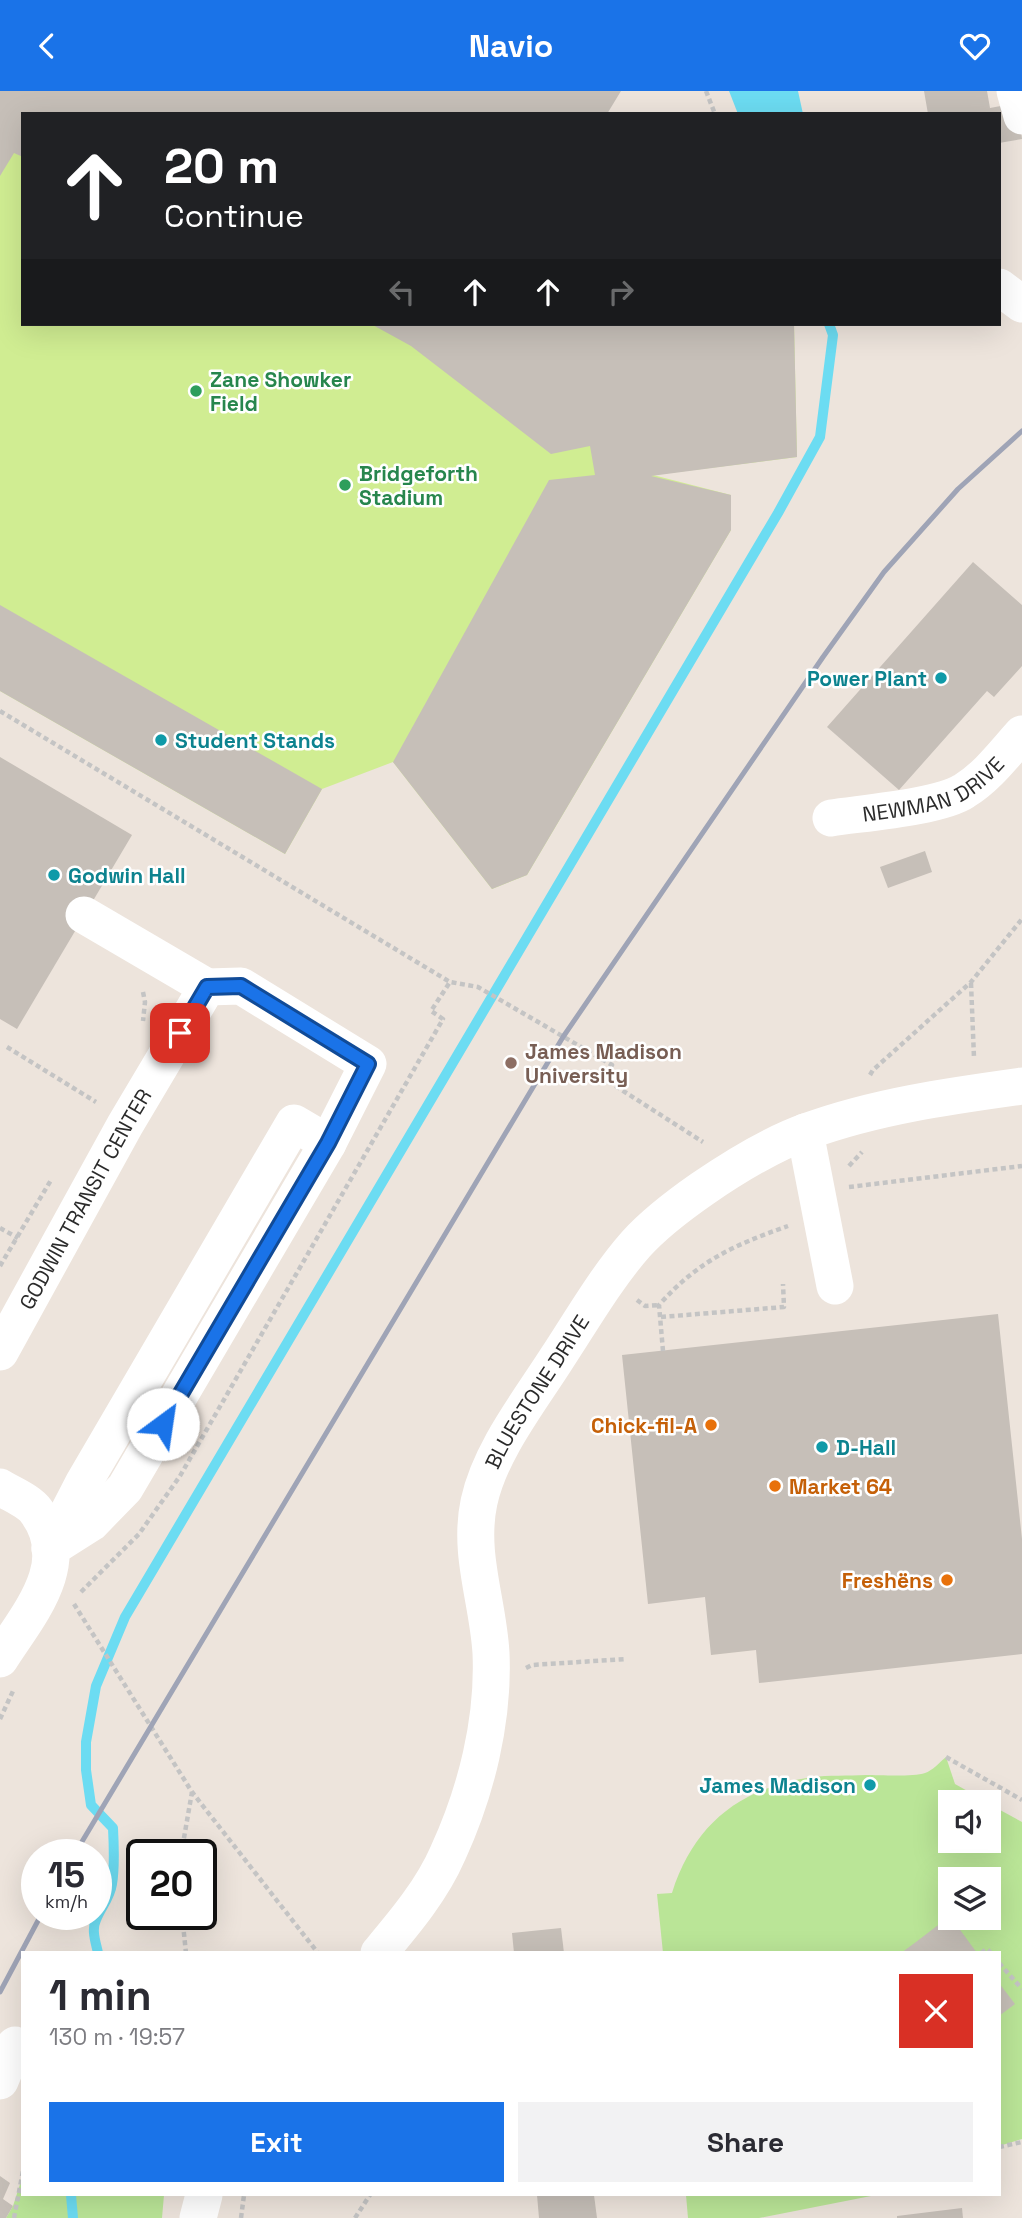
<!DOCTYPE html>
<html lang="en">
<head>
<meta charset="utf-8">
<style>
  body { margin:0; font-family:"Space Grotesk",sans-serif; background:#f2f2f3; color:#2b2b33; height:100vh; display:flex; flex-direction:column; font-size:26px; white-space:nowrap }
  * { box-sizing:border-box; margin:0 }
  p { font-size:23px; color:#7c7c81 }
  .icon { flex:none; width:38px; height:38px; fill:none; stroke:currentColor; stroke-width:2; stroke-linecap:round; stroke-linejoin:round }
  .map { position:relative; flex:1; overflow:hidden }
  .details { position:absolute; left:21px; top:1860px; width:980px; height:245px; display:flex; flex-direction:column; background:#fff; border-radius:0px; box-shadow:0 7px 28px #0002 }
  .details>* { flex:none }
  .top-card { position:absolute; left:21px; top:21px; width:980px; height:214px; border-radius:0px; box-shadow:0 7px 28px #0002; background:#202124; color:#fff; overflow:hidden }
  .tools { position:absolute; left:938px; top:1699px; display:grid; gap:14px }
  .tools a { display:grid; place-items:center; width:63px; height:63px; border-radius:0px; background:#fff; box-shadow:0 7px 28px #0002; font-size:35px }
  .speed { position:absolute; left:21px; top:1748px; display:flex; gap:14px; font-size:35px; font-weight:700; text-align:center }
  .speed>* { display:grid; place-content:center; width:91px; height:91px; border-radius:50%; background:#fff; box-shadow:0 7px 28px #0002; line-height:1 }
  .speed small { font-size:18px; font-weight:400 }
  .speed .limit { border:4px solid #111; border-radius:10px; background:#fff; color:#111 }
  .pin { position:absolute; display:grid; place-items:center; width:60px; height:60px; color:#fff; margin:-30px; border-radius:14px; box-shadow:0 4px 10px #0006 }
  .me { position:absolute; width:77px; margin:-38px; rotate:31deg; stroke-linejoin:round; filter:drop-shadow(0 0 5px #0008) }
  .turn { display:flex; align-items:center; gap:24px; height:147px; padding:0 28px; font-size:32px }
  .turn .icon { width:91px; height:91px; stroke-width:2.5 }
  .turn b { display:block; font-size:49px; line-height:60px }
  .lanes { display:flex; align-items:center; height:66px; padding:0 28px; background:#0003; justify-content:center; gap:35px; direction:ltr }
  .lanes .off { opacity:.35 }
  .round { display:grid; place-items:center; flex:none; width:74px; height:74px; border-radius:0px; background:#f2f2f3 }
  .head { display:flex; align-items:center; justify-content:space-between; height:119px; padding:0 28px }
  h1 { font-size:42px; font-weight:600; line-height:52px }
  .primary-button { display:flex; gap:14px; margin-top:auto; padding:14px 28px }
  .primary-button a { flex:1; height:80px; border-radius:0px; background:#1a73e8; color:#fff; font-size:28px; font-weight:600; line-height:80px; text-align:center }
  .primary-button a+a { background:#f2f2f3; color:#2b2b33 }
  header { display:flex; justify-content:space-between; align-items:center; height:91px; padding:0 28px; background:#1a73e8; color:#fff; font-size:32px; font-weight:600 }
  .map>svg:first-child { display:block }
  .green { fill:#bae597; fill-rule:evenodd }
  .pitch { fill:#d0ed92 }
  .water { fill:#6cdcf2 }
  .lines { fill:none; stroke-linecap:round; stroke-linejoin:round }
  .stream { stroke:#6cdcf2; stroke-width:10 }
  .building { fill:#c6bfb8 }
  .path { stroke:#c4c4c4; stroke-width:4.5; stroke-dasharray:5 3.5; stroke-linecap:butt }
  .minor { stroke:#fff; stroke-width:37 }
  .rail { stroke:#9fa4b6; stroke-width:5 }
  .route-casing { stroke:#114b97; stroke-width:18 }
  .route { stroke:#1a73e8; stroke-width:12 }
  .leisure-dot { fill:#2e9e5b; stroke:#fff; stroke-width:2.5 }
  .culture-dot { fill:#0f9aa8; stroke:#fff; stroke-width:2.5 }
  .education-dot { fill:#8d6e63; stroke:#fff; stroke-width:2.5 }
  .food-dot { fill:#e8710a; stroke:#fff; stroke-width:2.5 }
  .labels { text-anchor:middle; dominant-baseline:central; stroke-width:5; stroke-linejoin:round; paint-order:stroke }
  .leisure-label { font-size:21px; font-weight:bold; fill:#27864d; stroke:#fff; text-anchor:start }
  .culture-label { font-size:21px; font-weight:bold; fill:#0d838f; stroke:#fff; text-anchor:start }
  .street-label { font-size:21px; fill:#2b2b2b; stroke:#fff }
  .education-label { font-size:21px; font-weight:bold; fill:#785e54; stroke:#fff; text-anchor:start }
  .food-label { font-size:21px; font-weight:bold; fill:#c56008; stroke:#fff; text-anchor:end }
</style>
</head>
<body>
<header><svg class="icon" aria-label="back" viewBox="0 0 24 24"><path d="M15 5l-7 7 7 7"/></svg>Navio<svg class="icon" aria-label="heart" viewBox="0 0 24 24"><path d="M12 20l-8-8c-3-5 5-10 8-4 3-6 11-1 8 4z"/></svg></header>
<div class="map">
<svg width="1022" height="2127" viewBox="0 0 1022 2127">
  <rect width="100%" height="100%" fill="#ede4dc"/>
  <g class="green">
    <path d="M946 1666 955 1693 987 1711 950 1712V1750H989V1713L1022 1731V2048L999 2055V1862H663L657 1803 672 1802C694 1733 740 1697 812 1686 829 1684 848 1685 866 1684 880 1684 913 1686 925 1682 932 1680 940 1671 946 1666ZM950 1788H989V1827H950Z"/>
    <path d="M23 2084V2104H164L162 2127H6L13 2115Z"/>
    <path d="M686 2104H876L759 2127H688Z"/>
  </g>
  <path class="pitch" d="M0 0H477L23 23V233H794L797 366 653 384 731 404V439L527 784 492 798 393 671 322 698 285 763 0 600Z"/>
  <path class="water" d="M729 0H798L803 23H738Z"/>
  <g class="lines">
    <g class="stream">
      <path d="M98 1862C96 1852 91 1839 96 1829 101 1816 110 1807 112 1793 115 1775 114 1756 113 1737L91 1714 86 1679V1651L96 1595 125 1526 778 422 820 346 833 244 829 233"/>
      <path d="M71 2104 73 2127"/>
    </g>
  </g>
  <g class="building">
    <path d="M0 0H621L607 23H23V66L14 62 0 85Z"/>
    <path d="M924 0H987L990 17 1017 12 1022 48 999 52V23H928Z"/>
    <path d="M371 233H794L797 366 651 385 731 404V439L527 784 492 798 393 671 549 389 595 384 590 355 551 363 411 255Z"/>
    <path d="M973 471 1022 514V575L994 606 987 600 899 699 827 636Z"/>
    <path d="M0 514 322 698 285 763 0 600Z"/>
    <path d="M0 666 132 744 17 938 0 928Z"/>
    <path d="M925 760 932 781 888 797 880 776Z"/>
    <path d="M998 1223 1022 1448V1563L759 1592 756 1559 711 1564 705 1506 648 1513 622 1264Z"/>
    <path d="M950 1825 977 1862H901L916 1851Z"/>
    <path d="M561 1837 564 1862H514L512 1842Z"/>
    <path d="M999 1892 1015 1913 999 1925Z"/>
    <path d="M0 2085 10 2092 3 2108 13 2115 6 2127H0Z"/>
    <path d="M537 2104H594L597 2127H539Z"/>
    <path d="M962 2117 963 2127H897V2125Z"/>
  </g>
  <g class="lines">
    <g class="path">
      <path d="M706 0 715 23"/>
      <path d="M0 620 450 891"/>
      <path d="M971 892 974 967"/>
      <path d="M143 901 145 911 143 930"/>
      <path d="M7 956 96 1011"/>
      <path d="M870 984 873 979 971 891 1022 828"/>
      <path d="M849 1075 862 1061"/>
      <path d="M849 1096 1022 1075"/>
      <path d="M0 1137 18 1147"/>
      <path d="M0 1175 51 1089"/>
      <path d="M637 1209 645 1215 659 1214"/>
      <path d="M661 1226 784 1216 783 1193"/>
      <path d="M663 1260 659 1214C698 1170 734 1154 788 1135"/>
      <path d="M81 1501 139 1443 180 1385 443 928 431 920 450 891 478 896 612 974 603 987 703 1051"/>
      <path d="M74 1513 192 1701 318 1862"/>
      <path d="M526 1577 532 1574 626 1568"/>
      <path d="M0 1628 13 1600"/>
      <path d="M946 1666 1022 1709"/>
      <path d="M181 1764 192 1701"/>
      <path d="M182 1824 186 1862"/>
      <path d="M981 1862 987 1858 991 1862"/>
      <path d="M999 1872 1022 1898"/>
      <path d="M999 2056 1022 2051"/>
      <path d="M14 2127 23 2080"/>
      <path d="M241 2127 244 2104"/>
      <path d="M355 2127 370 2104"/>
    </g>
    <g class="minor">
      <path d="M1015 0 1022 25"/>
      <path d="M999 196 1022 213"/>
      <path id="s1" d="M831 727C863 722 940 716 964 700 987 686 1004 663 1022 643"/>
      <path d="M84 824 207 896"/>
      <path d="M805 1041 835 1195"/>
      <path id="s2" d="M0 1261 125 1034 207 896 241 895 368 973 328 1052 125 1397 91 1432 50 1458"/>
      <path d="M0 1396C11 1403 29 1410 36 1420 76 1472 27 1525 0 1568"/>
      <path d="M50 1457 84 1391 294 1032 328 1052"/>
      <path id="s3" d="M379 1862C405 1831 432 1799 448 1762 476 1701 494 1630 491 1562 488 1510 468 1463 479 1411 490 1360 529 1311 557 1267 582 1229 606 1187 636 1153 655 1132 679 1114 702 1098 734 1076 771 1053 808 1040 877 1015 950 1005 1022 995"/>
      <path d="M0 1990 15 1954"/>
      <path d="M198 2127 204 2104"/>
    </g>
    <g class="rail">
      <path d="M74 1764 563 946 823 566 884 481 958 398 1022 340"/>
      <path d="M0 1901 41 1824"/>
    </g>
  </g>
  <g class="lines">
    <defs>
      <path id="route" d="M163 1333 328 1052 368 973 241 895 207 896 180 942"/>
    </defs>
    <use href="#route" class="route-casing"/>
    <use href="#route" class="route"/>
  </g>
  <g class="leisure-dot">
    <circle cx="196" cy="300" r="7"/>
    <circle cx="345" cy="394" r="7"/>
  </g>
  <g class="culture-dot">
    <circle cx="941" cy="587" r="7"/>
    <circle cx="161" cy="649" r="7"/>
    <circle cx="54" cy="784" r="7"/>
    <circle cx="822" cy="1356" r="7"/>
    <circle cx="870" cy="1694" r="7"/>
  </g>
  <circle class="education-dot" cx="511" cy="972" r="7"/>
  <g class="food-dot">
    <circle cx="711" cy="1334" r="7"/>
    <circle cx="775" cy="1395" r="7"/>
    <circle cx="947" cy="1489" r="7"/>
  </g>
  <g class="labels">
    <g class="leisure-label">
      <text x="210" y="288">Zane Showker<tspan x="210" dy="24">Field</tspan></text>
      <text x="359" y="382">Bridgeforth<tspan x="359" dy="24">Stadium</tspan></text>
    </g>
    <g class="culture-label">
      <text x="927" y="587" text-anchor="end">Power Plant</text>
      <text x="175" y="649">Student Stands</text>
      <text x="68" y="784">Godwin Hall</text>
      <text x="836" y="1356">D-Hall</text>
      <text x="856" y="1694" text-anchor="end">James Madison</text>
    </g>
    <g class="street-label">
      <text stroke="none"><textPath href="#s1" startOffset="108">NEWMAN DRIVE</textPath></text>
      <text stroke="none"><textPath href="#s2" startOffset="175">GODWIN TRANSIT CENTER</textPath></text>
      <text stroke="none"><textPath href="#s3" startOffset="606">BLUESTONE DRIVE</textPath></text>
    </g>
    <g class="education-label">
      <text x="525" y="960">James Madison<tspan x="525" dy="24">University</tspan></text>
    </g>
    <g class="food-label">
      <text x="697" y="1334">Chick-fil-A</text>
      <text x="789" y="1395" text-anchor="start">Market 64</text>
      <text x="933" y="1489">Freshëns</text>
    </g>
  </g>
</svg>
<div class="tools">
<a><svg class="icon" aria-label="sound" viewBox="0 0 24 24"><path d="M4 9h4l5-4v14l-5-4H4zM17 9q2 3 0 6"/></svg></a>
<a><svg class="icon" aria-label="layers" viewBox="0 0 24 24"><path d="M12 4l9 5-9 5-9-5zM3 14l9 5 9-5"/></svg></a>
</div>
<div class="speed"><div>15<small>km/h</small></div><div class="limit">20</div></div>
<div class="pin" style="left:180px;top:942px;background:#d93025"><svg class="icon" aria-label="arrive" viewBox="0 0 24 24"><path d="M6 21V4h12l-3 4 3 4H6"/></svg></div>
<svg class="me" style="left:163px;top:1333px" viewBox="-20 -20 40 40"><circle r="19" fill="#fff"/><path d="M0-13L10 11 0 6-10 11z" fill="#1a73e8"/></svg>
<div class="top-card">
<div class="turn"><svg class="icon" aria-label="ahead" viewBox="0 0 24 24"><path d="M12 20V5M6 11l6-6 6 6"/></svg><div><b>20 m</b>Continue</div></div>
<div class="lanes"><svg class="icon off" aria-label="left" viewBox="0 0 24 24"><path d="M17 20v-9H6M10 6l-5 5 5 5"/></svg><svg class="icon" aria-label="ahead" viewBox="0 0 24 24"><path d="M12 20V5M6 11l6-6 6 6"/></svg><svg class="icon" aria-label="ahead" viewBox="0 0 24 24"><path d="M12 20V5M6 11l6-6 6 6"/></svg><svg class="icon off" aria-label="right" viewBox="0 0 24 24"><path d="M7 20v-9h11M14 6l5 5-5 5"/></svg></div>
</div>
<section class="details">
<div class="head"><div><h1>1 min</h1><p>130 m · 19:57</p></div><a class="round" style="background:#d93025;color:#fff"><svg class="icon" aria-label="close" viewBox="0 0 24 24"><path d="M6 6l12 12M18 6L6 18"/></svg></a></div>
<div class="primary-button"><a>Exit</a><a>Share</a></div>
</section>
</div>
</body>
</html>
